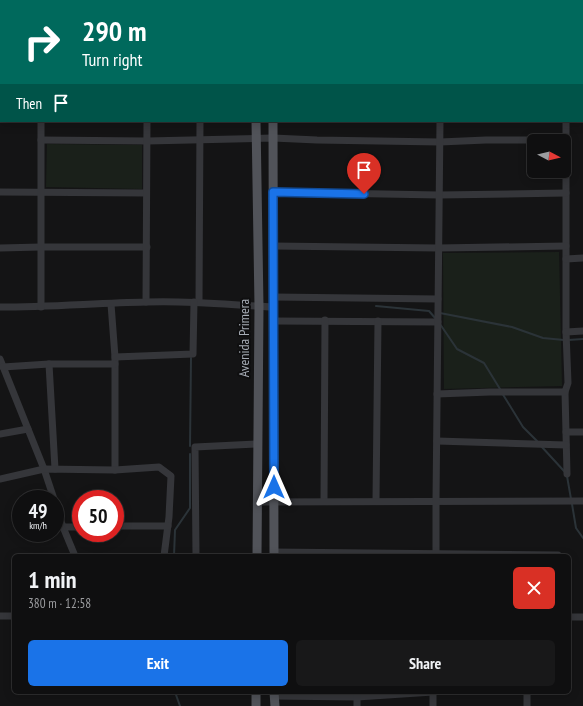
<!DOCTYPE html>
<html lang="en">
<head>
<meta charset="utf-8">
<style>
  body { margin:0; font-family:"PT Sans Narrow",sans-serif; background:#181819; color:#f1f3f6; height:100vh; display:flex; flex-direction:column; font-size:15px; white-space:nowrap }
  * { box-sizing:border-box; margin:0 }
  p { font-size:13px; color:#9b9c9f }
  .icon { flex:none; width:22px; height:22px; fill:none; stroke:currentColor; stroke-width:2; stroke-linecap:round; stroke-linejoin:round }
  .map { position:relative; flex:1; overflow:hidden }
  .panel { position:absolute; left:12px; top:554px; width:559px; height:140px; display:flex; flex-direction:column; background:#0f0f10; border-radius:6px; box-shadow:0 2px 10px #0003,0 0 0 1px #2f2f30 }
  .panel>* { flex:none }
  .banner { position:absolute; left:0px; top:0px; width:583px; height:122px; box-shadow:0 2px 10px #0003,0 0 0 1px #2f2f30; background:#00695c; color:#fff; overflow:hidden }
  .needle { width:26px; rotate:97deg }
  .tools { position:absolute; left:527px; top:134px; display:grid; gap:8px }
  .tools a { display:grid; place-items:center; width:44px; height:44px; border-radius:6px; background:#0f0f10; box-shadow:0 2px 10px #0003,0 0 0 1px #2f2f30; font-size:20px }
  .speed { position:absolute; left:12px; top:490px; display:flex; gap:8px; font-size:20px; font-weight:700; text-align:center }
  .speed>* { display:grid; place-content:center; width:52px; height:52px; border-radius:50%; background:#0f0f10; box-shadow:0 2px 10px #0003,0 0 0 1px #2f2f30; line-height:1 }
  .speed small { font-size:10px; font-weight:400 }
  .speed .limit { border:6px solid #d22; background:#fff; color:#111 }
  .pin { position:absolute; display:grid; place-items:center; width:34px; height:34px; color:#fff; margin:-41px -17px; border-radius:50% 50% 50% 0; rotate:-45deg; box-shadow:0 0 4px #0007 }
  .pin .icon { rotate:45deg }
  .me { position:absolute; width:44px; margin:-22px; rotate:0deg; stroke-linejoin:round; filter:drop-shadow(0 0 3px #0008) }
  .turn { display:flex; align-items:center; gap:14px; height:84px; padding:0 16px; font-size:18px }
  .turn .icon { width:52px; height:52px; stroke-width:2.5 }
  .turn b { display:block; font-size:28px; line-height:34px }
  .then { display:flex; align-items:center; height:38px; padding:0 16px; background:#0003; gap:8px; font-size:15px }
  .round { display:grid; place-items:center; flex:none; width:42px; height:42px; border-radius:6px; background:#181819 }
  .head { display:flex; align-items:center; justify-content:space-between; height:68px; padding:0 16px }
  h1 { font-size:24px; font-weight:700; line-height:30px }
  .cta { display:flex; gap:8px; margin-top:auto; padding:8px 16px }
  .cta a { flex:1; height:46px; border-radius:6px; background:#1a73e8; color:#fff; font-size:16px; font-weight:700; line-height:46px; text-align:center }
  .cta a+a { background:#181819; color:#f1f3f6 }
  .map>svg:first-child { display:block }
  .green { fill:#1a201a }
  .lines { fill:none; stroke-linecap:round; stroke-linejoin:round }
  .stream { stroke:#2b3338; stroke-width:2 }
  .minor { stroke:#35363a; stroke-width:7 }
  .major { stroke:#515359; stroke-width:9 }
  .route-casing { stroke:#114b97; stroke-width:10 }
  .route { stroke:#1a73e8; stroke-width:7 }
  .labels { text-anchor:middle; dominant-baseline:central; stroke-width:4; stroke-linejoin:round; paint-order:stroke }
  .street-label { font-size:14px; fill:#a6acb5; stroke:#0f0f10 }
</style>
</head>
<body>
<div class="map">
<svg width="583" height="706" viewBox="0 0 583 706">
  <rect width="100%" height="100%" fill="#141415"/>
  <g class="green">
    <path d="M47 144 142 145V189L46 187Z"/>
    <path d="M559 252 562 386 444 389 443 253Z"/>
  </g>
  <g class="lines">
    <g class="stream">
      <path d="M376 306 429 311 436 319"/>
      <path d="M440 313 512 327 543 338 564 340"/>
      <path d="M440 324 457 349 484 363 500 389"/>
      <path d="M568 340 583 339"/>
      <path d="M502 393 523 427 537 441"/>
      <path d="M190 446 191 358"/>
      <path d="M541 446 564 471"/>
      <path d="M567 476 571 499"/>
      <path d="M572 504 576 528 583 538"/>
      <path d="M174 556 175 530 190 508V454"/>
      <path d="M175 692 180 706"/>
    </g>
    <g class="minor">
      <path d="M149 0V1"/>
      <path d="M200 0V1"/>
      <path d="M436 0V1"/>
      <path d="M41 1V0"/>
      <path d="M566 1V0"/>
      <path d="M0 29H1"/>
      <path d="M582 30H583"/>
      <path d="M582 102H583"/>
      <path d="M566 121V332L568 383 565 392 567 474"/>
      <path d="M41 140 147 141 273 138 317 140 440 142 486 140H566"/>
      <path d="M0 192 146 193"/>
      <path d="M273 192 439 195 566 193"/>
      <path d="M273 246 438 248 566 246"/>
      <path d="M0 248 41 247H147"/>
      <path d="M566 259 583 258"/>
      <path d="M274 297 438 299"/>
      <path d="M146 302 147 121"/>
      <path d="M199 302 200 121"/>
      <path d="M111 304 115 357V470"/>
      <path d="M0 307C49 307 97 303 146 302 189 300 231 305 274 307"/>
      <path d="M41 307V121"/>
      <path d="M274 321 438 322"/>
      <path d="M566 332 583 331"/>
      <path d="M115 357 193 354 194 302"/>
      <path d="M0 359 44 469 54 499"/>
      <path d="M49 364 55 469"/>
      <path d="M3 367 49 364H115"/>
      <path d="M437 394 490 392H565"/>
      <path d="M566 432H583"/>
      <path d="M0 434 28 429"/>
      <path d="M437 441 566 445"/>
      <path d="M0 479 44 469 115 470 159 467 171 476 169 517 164 556"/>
      <path d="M376 500 378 321"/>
      <path d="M324 501 325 320"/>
      <path d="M257 502 583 501"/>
      <path d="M55 503 63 527 75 556"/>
      <path d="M115 526H168"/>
      <path d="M63 527H81"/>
      <path d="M274 552 558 555"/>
      <path d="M196 556 195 447 258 444"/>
      <path d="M436 556V501L440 121"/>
      <path d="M0 616H14"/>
      <path d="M569 617H583"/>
      <path d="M274 696 357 697 433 692"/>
      <path d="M357 706V692"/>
      <path d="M433 706V692"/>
      <path d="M527 706V692"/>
    </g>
    <g class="major">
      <path d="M255 0V1"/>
      <path d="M273 0V1"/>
      <path d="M256 121 259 306 257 556"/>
      <path d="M273 121 274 556"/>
      <path d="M274 692 275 706"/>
      <path d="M256 706V692"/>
    </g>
  </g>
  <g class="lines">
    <defs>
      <path id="route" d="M274 487 273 192 364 194"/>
    </defs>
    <use href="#route" class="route-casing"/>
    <use href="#route" class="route"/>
  </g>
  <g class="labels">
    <g class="street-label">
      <text transform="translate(244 338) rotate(-90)">Avenida Primera</text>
    </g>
  </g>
</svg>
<div class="tools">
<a><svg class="needle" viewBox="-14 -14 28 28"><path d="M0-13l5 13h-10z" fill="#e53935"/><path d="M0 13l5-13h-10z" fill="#9b9c9f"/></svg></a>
</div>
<div class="speed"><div>49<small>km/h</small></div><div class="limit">50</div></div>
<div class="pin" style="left:364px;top:194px;background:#d93025"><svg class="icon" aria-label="arrive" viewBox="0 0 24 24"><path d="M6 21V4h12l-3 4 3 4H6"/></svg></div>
<svg class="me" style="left:274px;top:487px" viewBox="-20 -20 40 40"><path d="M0-17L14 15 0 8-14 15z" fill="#1a73e8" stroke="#fff" stroke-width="4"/></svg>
<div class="banner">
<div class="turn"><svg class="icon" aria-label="right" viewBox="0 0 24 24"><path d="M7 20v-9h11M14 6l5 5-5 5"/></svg><div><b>290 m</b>Turn right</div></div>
<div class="then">Then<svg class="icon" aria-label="arrive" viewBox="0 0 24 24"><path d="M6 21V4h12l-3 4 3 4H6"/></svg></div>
</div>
<section class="panel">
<div class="head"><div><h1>1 min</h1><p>380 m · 12:58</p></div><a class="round" style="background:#d93025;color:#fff"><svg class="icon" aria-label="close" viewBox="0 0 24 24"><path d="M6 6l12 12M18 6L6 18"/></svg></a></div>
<div class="cta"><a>Exit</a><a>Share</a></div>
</section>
</div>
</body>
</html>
